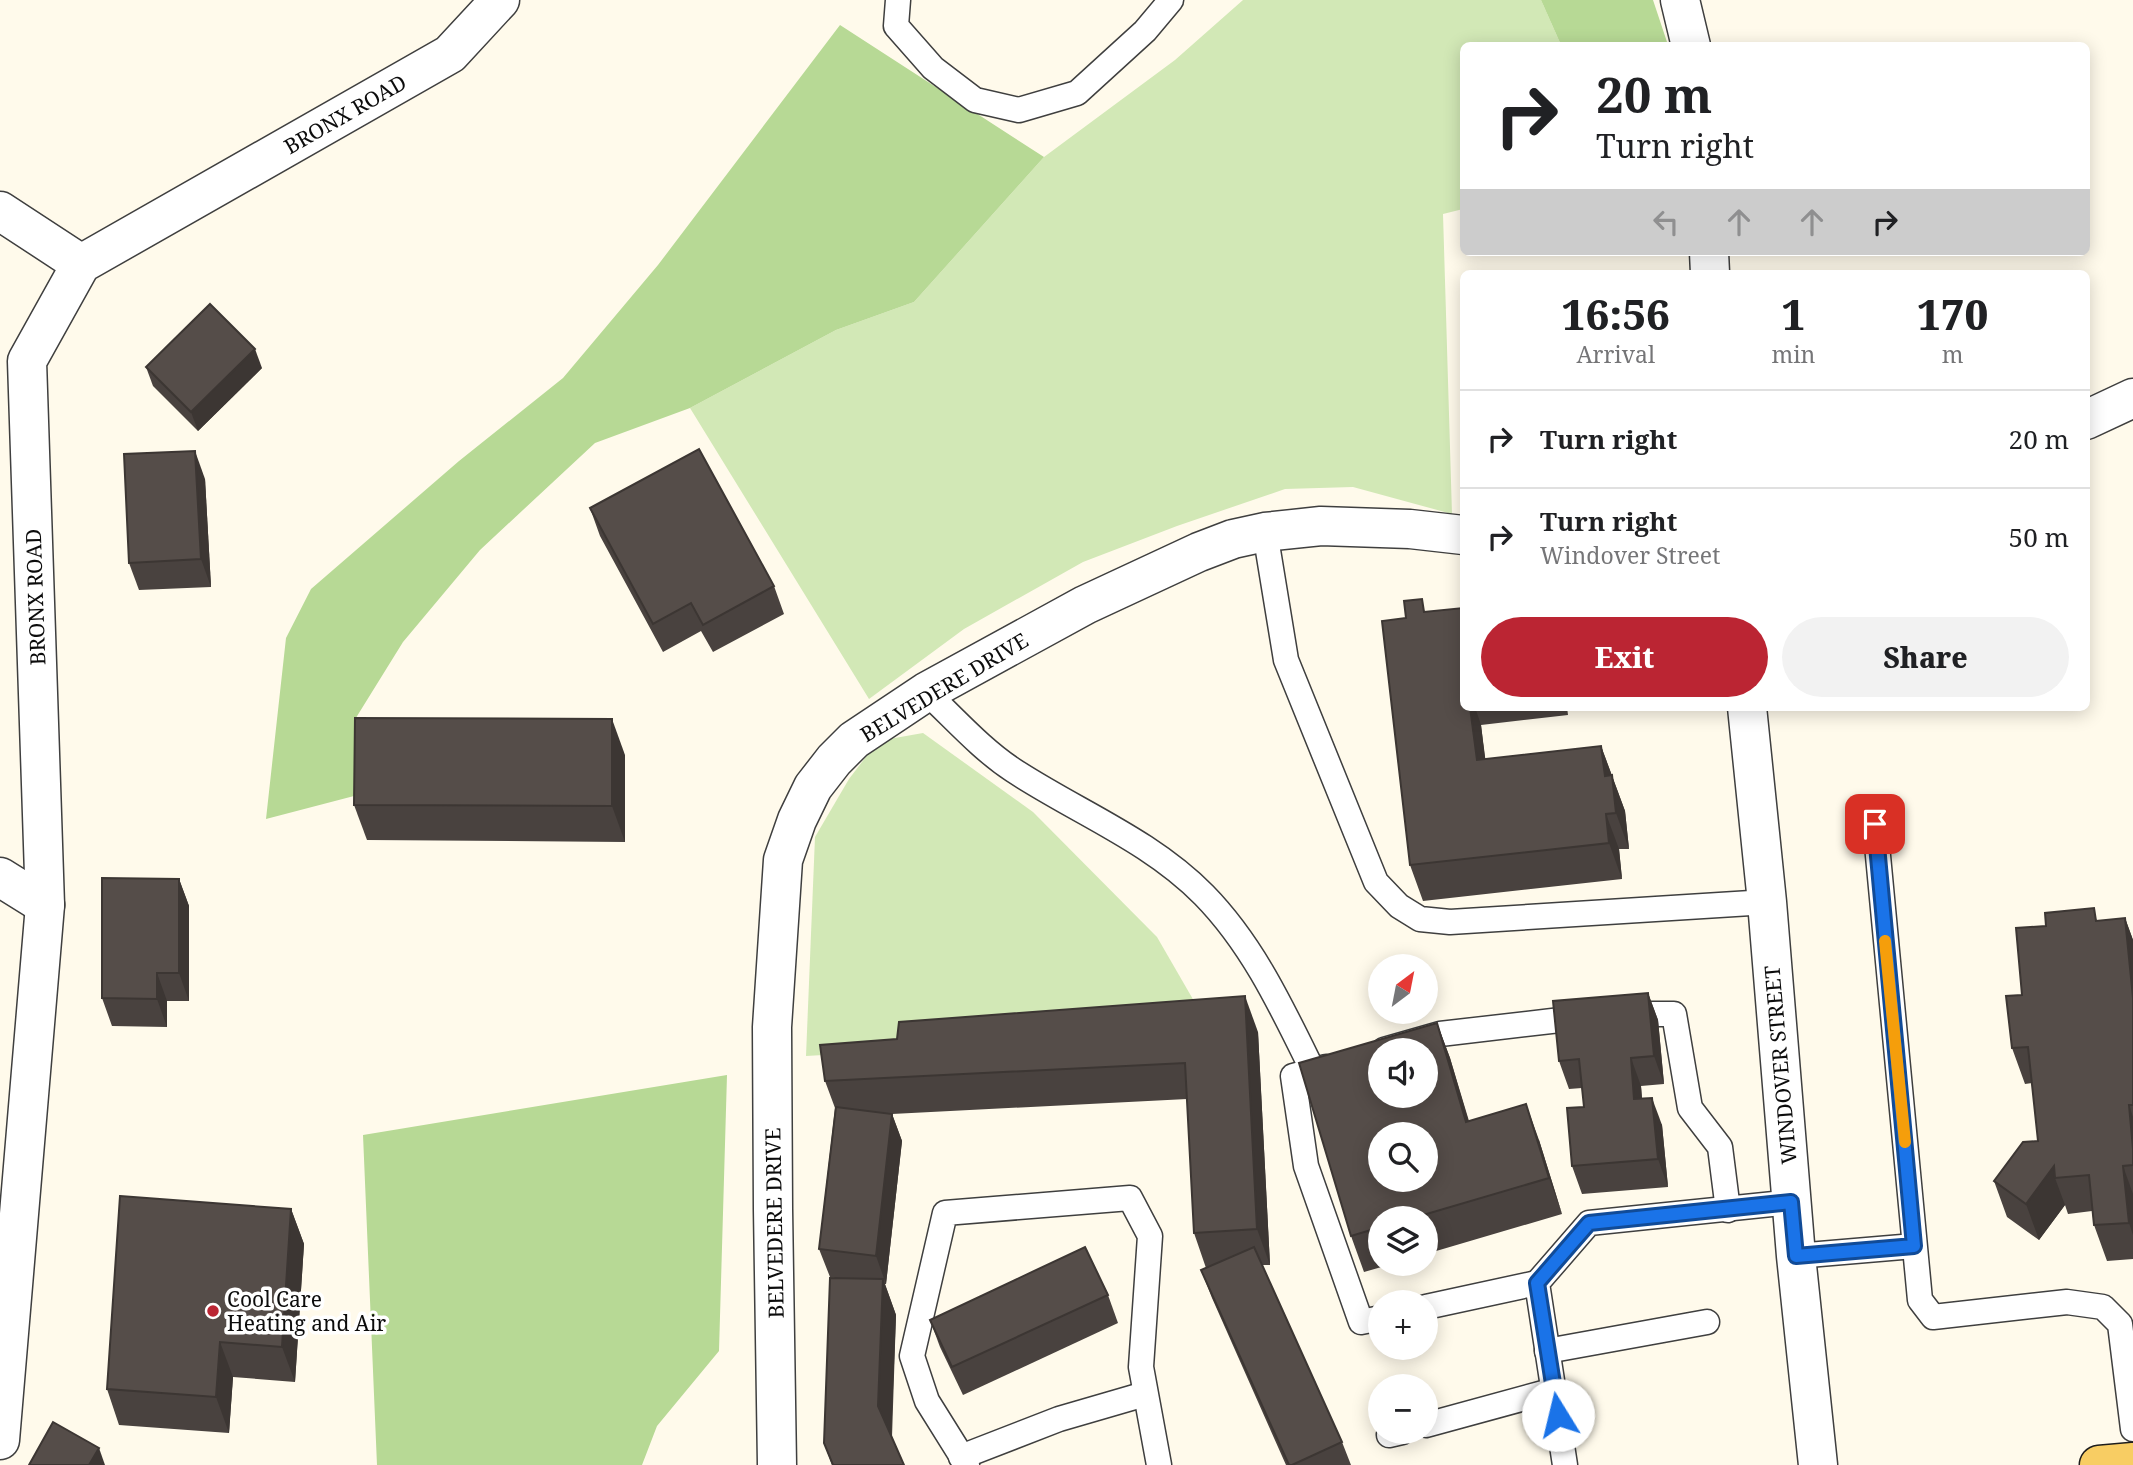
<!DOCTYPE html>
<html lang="en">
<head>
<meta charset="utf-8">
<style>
  body { margin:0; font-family:"Noto Serif",serif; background:#f2f2f2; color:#202124; height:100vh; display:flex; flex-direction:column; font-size:26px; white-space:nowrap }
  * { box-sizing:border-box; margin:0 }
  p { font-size:23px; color:#757577 }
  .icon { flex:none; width:38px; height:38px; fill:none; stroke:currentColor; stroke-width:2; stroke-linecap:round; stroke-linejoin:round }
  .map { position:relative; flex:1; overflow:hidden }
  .drawer { position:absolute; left:1460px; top:270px; width:630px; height:441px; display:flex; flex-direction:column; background:#fff; border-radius:10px; box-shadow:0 4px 18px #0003 }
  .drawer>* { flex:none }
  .top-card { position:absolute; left:1460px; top:42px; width:630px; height:214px; border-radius:10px; box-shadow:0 4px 18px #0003; background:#fff; color:#202124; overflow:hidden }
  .needle { width:46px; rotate:32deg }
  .buttons { position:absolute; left:1368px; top:954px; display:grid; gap:14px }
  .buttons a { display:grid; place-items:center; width:70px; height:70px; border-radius:50%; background:#fff; box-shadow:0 4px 18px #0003; font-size:35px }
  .pin { position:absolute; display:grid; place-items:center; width:60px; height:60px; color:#fff; margin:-30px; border-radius:14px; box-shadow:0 4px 10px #0006 }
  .me { position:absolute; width:77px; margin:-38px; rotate:351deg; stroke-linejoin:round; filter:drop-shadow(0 0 5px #0008) }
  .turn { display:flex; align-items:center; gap:24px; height:147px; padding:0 21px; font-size:32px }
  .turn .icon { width:91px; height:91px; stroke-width:2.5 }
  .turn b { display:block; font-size:49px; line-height:60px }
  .lanes { display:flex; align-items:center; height:66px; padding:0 21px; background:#0003; justify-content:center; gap:35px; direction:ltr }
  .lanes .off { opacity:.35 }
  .eta { display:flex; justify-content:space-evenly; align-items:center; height:119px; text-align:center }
  .eta b { font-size:42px; font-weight:800; line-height:49px }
  .cta { display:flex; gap:14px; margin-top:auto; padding:14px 21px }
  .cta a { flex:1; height:80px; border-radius:42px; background:#bb2533; color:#fff; font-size:28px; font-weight:800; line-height:80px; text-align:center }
  .cta a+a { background:#f2f2f2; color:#202124 }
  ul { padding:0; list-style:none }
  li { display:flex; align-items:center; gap:21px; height:98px; padding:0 21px; border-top:2px solid #e0e0e0 }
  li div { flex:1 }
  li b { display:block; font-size:26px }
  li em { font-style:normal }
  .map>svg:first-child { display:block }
  .green { fill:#d2e8b6 }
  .forest { fill:#b7d995 }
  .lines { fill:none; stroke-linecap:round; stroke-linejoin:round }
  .service-casing { stroke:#3f3f3f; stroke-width:27 }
  .minor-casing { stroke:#3f3f3f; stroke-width:41 }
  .primary-casing { stroke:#1d1d1d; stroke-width:41 }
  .service { stroke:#fff; stroke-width:24 }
  .minor { stroke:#fff; stroke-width:38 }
  .primary { stroke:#f8cd63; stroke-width:38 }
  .wall { fill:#49423f }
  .shaded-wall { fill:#3c3633 }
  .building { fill:#554d49; stroke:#3c3633; stroke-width:2; fill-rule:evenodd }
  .route-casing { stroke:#114b97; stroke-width:18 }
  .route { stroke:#1a73e8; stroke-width:12 }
  .slow { stroke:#f59e0b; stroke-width:12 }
  .poi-dot { fill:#bb2533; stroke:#fff; stroke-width:2.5 }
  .labels { text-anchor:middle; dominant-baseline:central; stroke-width:7; stroke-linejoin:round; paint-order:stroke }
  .street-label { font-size:21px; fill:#0c0c0c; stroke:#fff }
  .poi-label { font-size:21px; fill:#0c0c0c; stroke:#fff; text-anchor:start }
</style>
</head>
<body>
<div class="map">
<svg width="2133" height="1465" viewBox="0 0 2133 1465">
  <rect width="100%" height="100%" fill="#fffaeb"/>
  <g class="green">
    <path d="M1243 0H1541L1561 45 1463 46V209L1443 214 1452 514 1353 487 1285 489 1177 526 1083 562 964 629 869 699 690 408 836 330 914 302 1044 157 1175 60Z"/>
    <path d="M923 733 1033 812 1157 937 1209 1027 1050 1042 806 1056 815 837 849 779 878 741Z"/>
  </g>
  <g class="forest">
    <path d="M1541 0H1653L1668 45H1561Z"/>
    <path d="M840 25 1044 157 914 302 836 330 690 408 595 443 480 550 403 642 354 721V796L266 819 286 638 311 589 459 461 563 378 658 265Z"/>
    <path d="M727 1075 719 1351 657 1426 642 1465H377L363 1135Z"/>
  </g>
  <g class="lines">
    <defs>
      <g id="service">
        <path d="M898 0 896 26 933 68 975 100 1019 110 1077 93 1145 31 1171 0"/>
        <path d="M1265 532 1286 660 1376 882 1399 906 1420 919 1450 922 1767 902"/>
        <path d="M926 692C954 718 981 749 1013 770 1077 812 1150 840 1204 895 1253 945 1282 1008 1313 1071"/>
        <path d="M1875 824 1920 1300 1933 1317 2067 1302 2103 1307 2120 1324 2133 1429"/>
        <path d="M1622 1014H1674L1690 1108 1720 1147 1728 1210"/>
        <path d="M1384 1050 1440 1034 1586 1017"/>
        <path d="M1326 1067 1293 1076 1306 1166 1361 1322 1381 1318"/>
        <path d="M1796 1256 1914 1246"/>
        <path d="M1426 1307 1537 1283"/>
        <path d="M1547 1351 1707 1322"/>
        <path d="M1426 1425 1554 1390"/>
        <path d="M1389 1435 1402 1432"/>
        <path d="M961 1457 1059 1419 1145 1394"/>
        <path d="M967 1465 927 1401 912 1356 945 1213 1130 1198 1150 1236 1141 1367 1159 1465"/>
        <path d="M1565 1465 1537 1283 1589 1223 1792 1202"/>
      </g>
      <g id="minor">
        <path d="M1680 0 1691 46"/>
        <path d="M0 211 81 264"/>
        <path d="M1709 252 1710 273"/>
        <path d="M2086 420 2133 398"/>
        <path d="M1747 707 1767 902 1796 1256 1818 1465"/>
        <path d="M0 877 45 905"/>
        <path d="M0 1440 45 905 27 361 81 264 450 54 500 0"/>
        <path d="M777 1465 773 1209 772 1027 783 860 797 820 813 787 834 760 854 740 926 692 1085 605 1199 552 1233 539 1265 532 1321 526 1410 529 1463 535"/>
      </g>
      <path id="primary" d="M2099 1465 2133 1462"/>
    </defs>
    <use href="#service" class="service-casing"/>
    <use href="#minor" class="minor-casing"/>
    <use href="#primary" class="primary-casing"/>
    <use href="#service" class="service"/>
    <use href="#minor" class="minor"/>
    <use href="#primary" class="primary"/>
  </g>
  <g class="wall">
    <path d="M146 367 262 368 198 431 153 386Z"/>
    <path d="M205 479 211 587 139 590 129 563Z"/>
    <path d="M590 508 774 586 784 614 713 652 701 631 663 652 600 536Z"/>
    <path d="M1427 612 1463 707H1567L1568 715 1481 725 1485 759 1601 746 1625 811 1629 849H1619L1622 879 1423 901 1410 865 1406 618Z"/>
    <path d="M625 755V842L367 840 354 805Z"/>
    <path d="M179 879 189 906V1001H167V1027L112 1026 102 998Z"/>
    <path d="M2125 918 2133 940V1259L2107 1261 2094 1225 2092 1211 2068 1214 2065 1205 2039 1240 2007 1217 1994 1181 2038 1141 2032 1083 2025 1084 2012 1048 2046 926Z"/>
    <path d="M1648 993 1658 1020 1664 1084 1641 1086 1642 1099 1662 1125 1668 1187 1582 1194 1572 1166 1584 1107 1582 1088 1569 1089 1559 1061Z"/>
    <path d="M1437 1023 1450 1058 1469 1121 1539 1140 1562 1214 1426 1254V1218H1381V1264H1392L1364 1272 1351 1236Z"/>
    <path d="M1258 1032 1270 1265H1262L1342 1442 1351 1465H1286L1212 1298 1201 1270 1206 1268 1194 1233 1187 1099 892 1114 902 1141 886 1284H885L896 1315 892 1437 904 1465H832L824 1443 835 1278 830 1277 819 1249 835 1108 825 1081Z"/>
    <path d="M291 1209 304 1244 295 1382 233 1377 229 1433 119 1425 107 1389Z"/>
    <path d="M1108 1295 1118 1323 963 1395 940 1347 930 1320Z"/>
  </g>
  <g class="shaded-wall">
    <path d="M255 349 262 368 198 431 191 412Z"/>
    <path d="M195 451 205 479 211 587 201 559Z"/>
    <path d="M1470 707H1475L1481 725 1490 796 1477 760Z"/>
    <path d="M612 719 625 755V842L612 806Z"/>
    <path d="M1601 746 1625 811 1629 849 1616 813 1605 776Z"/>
    <path d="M1606 814 1619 849 1622 879 1609 843Z"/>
    <path d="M179 879 189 906V1001L179 973Z"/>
    <path d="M2125 918 2133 940V998Z"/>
    <path d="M157 973 167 1001V1027L157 999Z"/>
    <path d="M1648 993 1658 1020 1664 1084 1654 1056Z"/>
    <path d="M1245 996 1258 1032 1270 1265 1257 1229Z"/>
    <path d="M1437 1023 1450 1058 1479 1157 1466 1122Z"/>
    <path d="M1631 1058 1641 1086 1644 1127 1634 1099Z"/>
    <path d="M1652 1098 1662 1125 1668 1187 1658 1159Z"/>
    <path d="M1526 1104 1539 1140 1562 1214 1549 1178Z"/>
    <path d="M2129 1105 2133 1117V1149Z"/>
    <path d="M892 1114 902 1141 886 1284 876 1256Z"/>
    <path d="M2054 1166 2055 1178 2065 1205 2039 1240 2026 1204Z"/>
    <path d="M2123 1166 2133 1194V1235L2129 1223Z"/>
    <path d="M291 1209 304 1244 295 1382 282 1347Z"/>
    <path d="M883 1279 896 1315 891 1441 878 1406Z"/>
    <path d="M220 1342 233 1377 229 1433 216 1397Z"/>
    <path d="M99 1448 105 1465H89Z"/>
  </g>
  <g class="building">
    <path d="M210 304 255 349 191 412 146 367Z"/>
    <path d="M699 449 774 586 703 625 691 603 653 624 590 508Z"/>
    <path d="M195 451 201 559 129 563 124 454Z"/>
    <path d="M1422 599 1424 612 1463 608V707H1470L1477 760 1601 746 1605 776 1612 775 1616 813 1606 814 1609 843 1410 865 1382 621 1406 618 1404 601Z"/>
    <path d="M355 718 612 719V806L354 805Z"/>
    <path d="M102 878 179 879V973H157V999L102 998Z"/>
    <path d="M2094 908 2096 921 2125 918 2133 998V1105H2129L2133 1149V1165L2123 1166 2129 1223 2094 1225 2089 1175 2055 1178 2054 1166 2026 1204 1994 1181 2023 1142 2038 1141 2028 1047 2012 1048 2006 996 2022 995 2016 928 2046 926 2045 913Z"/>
    <path d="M1648 993 1654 1056 1631 1058 1634 1099 1652 1098 1658 1159 1572 1166 1567 1108 1584 1107 1579 1059 1559 1061 1553 1001Z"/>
    <path d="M1245 996 1257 1229 1194 1233 1185 1063 825 1081 820 1045 897 1039 899 1022Z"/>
    <path d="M1437 1023 1466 1122 1526 1104 1549 1178 1413 1218H1381V1227L1351 1236 1299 1063ZM1381 1050H1426V1096H1381ZM1381 1134H1426V1180H1381Z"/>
    <path d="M836 1107 892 1114 876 1256 819 1249Z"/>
    <path d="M120 1196 291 1209 282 1347 220 1342 216 1397 107 1389Z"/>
    <path d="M1085 1247 1108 1295 952 1367 930 1320Z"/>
    <path d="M1254 1247 1342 1442 1292 1465H1289L1201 1270Z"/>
    <path d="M830 1278 883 1279 878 1406 904 1465H833L824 1443Z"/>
    <path d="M53 1422 99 1448 89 1465H29Z"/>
  </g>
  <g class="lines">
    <defs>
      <path id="route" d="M1558 1415 1537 1283 1589 1223 1791 1202 1796 1256 1914 1246 1875 824"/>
    </defs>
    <use href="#route" class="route-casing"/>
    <use href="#route" class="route"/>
    <path class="slow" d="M1885 941 1905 1142"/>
  </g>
  <circle class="poi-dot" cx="213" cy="1311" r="7"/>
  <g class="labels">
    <g class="street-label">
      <text transform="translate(345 114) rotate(-30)">BRONX ROAD</text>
      <text transform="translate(35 597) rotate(-92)">BRONX ROAD</text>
      <text transform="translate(944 687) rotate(-31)">BELVEDERE DRIVE</text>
      <text transform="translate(1780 1065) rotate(-95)">WINDOVER STREET</text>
      <text transform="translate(774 1223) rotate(-91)">BELVEDERE DRIVE</text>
    </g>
    <g class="poi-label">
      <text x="227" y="1299">Cool Care<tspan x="227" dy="24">Heating and Air</tspan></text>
    </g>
  </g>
</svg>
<div class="buttons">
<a><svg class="needle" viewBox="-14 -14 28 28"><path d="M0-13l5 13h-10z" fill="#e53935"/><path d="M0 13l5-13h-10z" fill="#757577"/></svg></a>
<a><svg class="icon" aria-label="sound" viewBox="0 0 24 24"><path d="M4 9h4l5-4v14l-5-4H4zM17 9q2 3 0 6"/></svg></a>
<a><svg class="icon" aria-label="search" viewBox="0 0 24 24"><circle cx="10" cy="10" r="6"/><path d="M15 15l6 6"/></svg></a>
<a><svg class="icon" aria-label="layers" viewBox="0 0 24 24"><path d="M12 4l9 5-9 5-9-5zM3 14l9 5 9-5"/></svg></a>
<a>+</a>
<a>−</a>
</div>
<div class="pin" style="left:1875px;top:824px;background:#d93025"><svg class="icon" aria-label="arrive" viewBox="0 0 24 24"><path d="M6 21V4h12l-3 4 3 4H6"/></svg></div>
<svg class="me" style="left:1558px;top:1415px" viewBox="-20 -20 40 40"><circle r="19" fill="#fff"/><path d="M0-13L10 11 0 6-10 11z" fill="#1a73e8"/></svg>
<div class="top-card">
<div class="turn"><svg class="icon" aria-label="right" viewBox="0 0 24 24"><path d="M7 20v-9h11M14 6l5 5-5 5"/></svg><div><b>20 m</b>Turn right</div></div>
<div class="lanes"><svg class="icon off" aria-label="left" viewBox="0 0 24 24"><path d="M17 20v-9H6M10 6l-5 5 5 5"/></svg><svg class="icon off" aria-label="ahead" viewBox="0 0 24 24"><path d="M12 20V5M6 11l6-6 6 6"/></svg><svg class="icon off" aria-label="ahead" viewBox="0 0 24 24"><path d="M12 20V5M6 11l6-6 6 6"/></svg><svg class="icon" aria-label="right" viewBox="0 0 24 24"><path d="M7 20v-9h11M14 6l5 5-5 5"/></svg></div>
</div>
<section class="drawer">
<div class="eta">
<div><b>16:56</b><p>Arrival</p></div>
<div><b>1</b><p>min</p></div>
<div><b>170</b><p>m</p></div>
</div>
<ul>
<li><svg class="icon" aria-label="right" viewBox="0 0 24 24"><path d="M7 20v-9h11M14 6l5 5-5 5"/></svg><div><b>Turn right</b></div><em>20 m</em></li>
<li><svg class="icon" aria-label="right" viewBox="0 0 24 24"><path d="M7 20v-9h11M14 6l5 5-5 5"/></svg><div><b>Turn right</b><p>Windover Street</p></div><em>50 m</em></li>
</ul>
<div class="cta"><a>Exit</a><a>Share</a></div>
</section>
</div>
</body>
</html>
